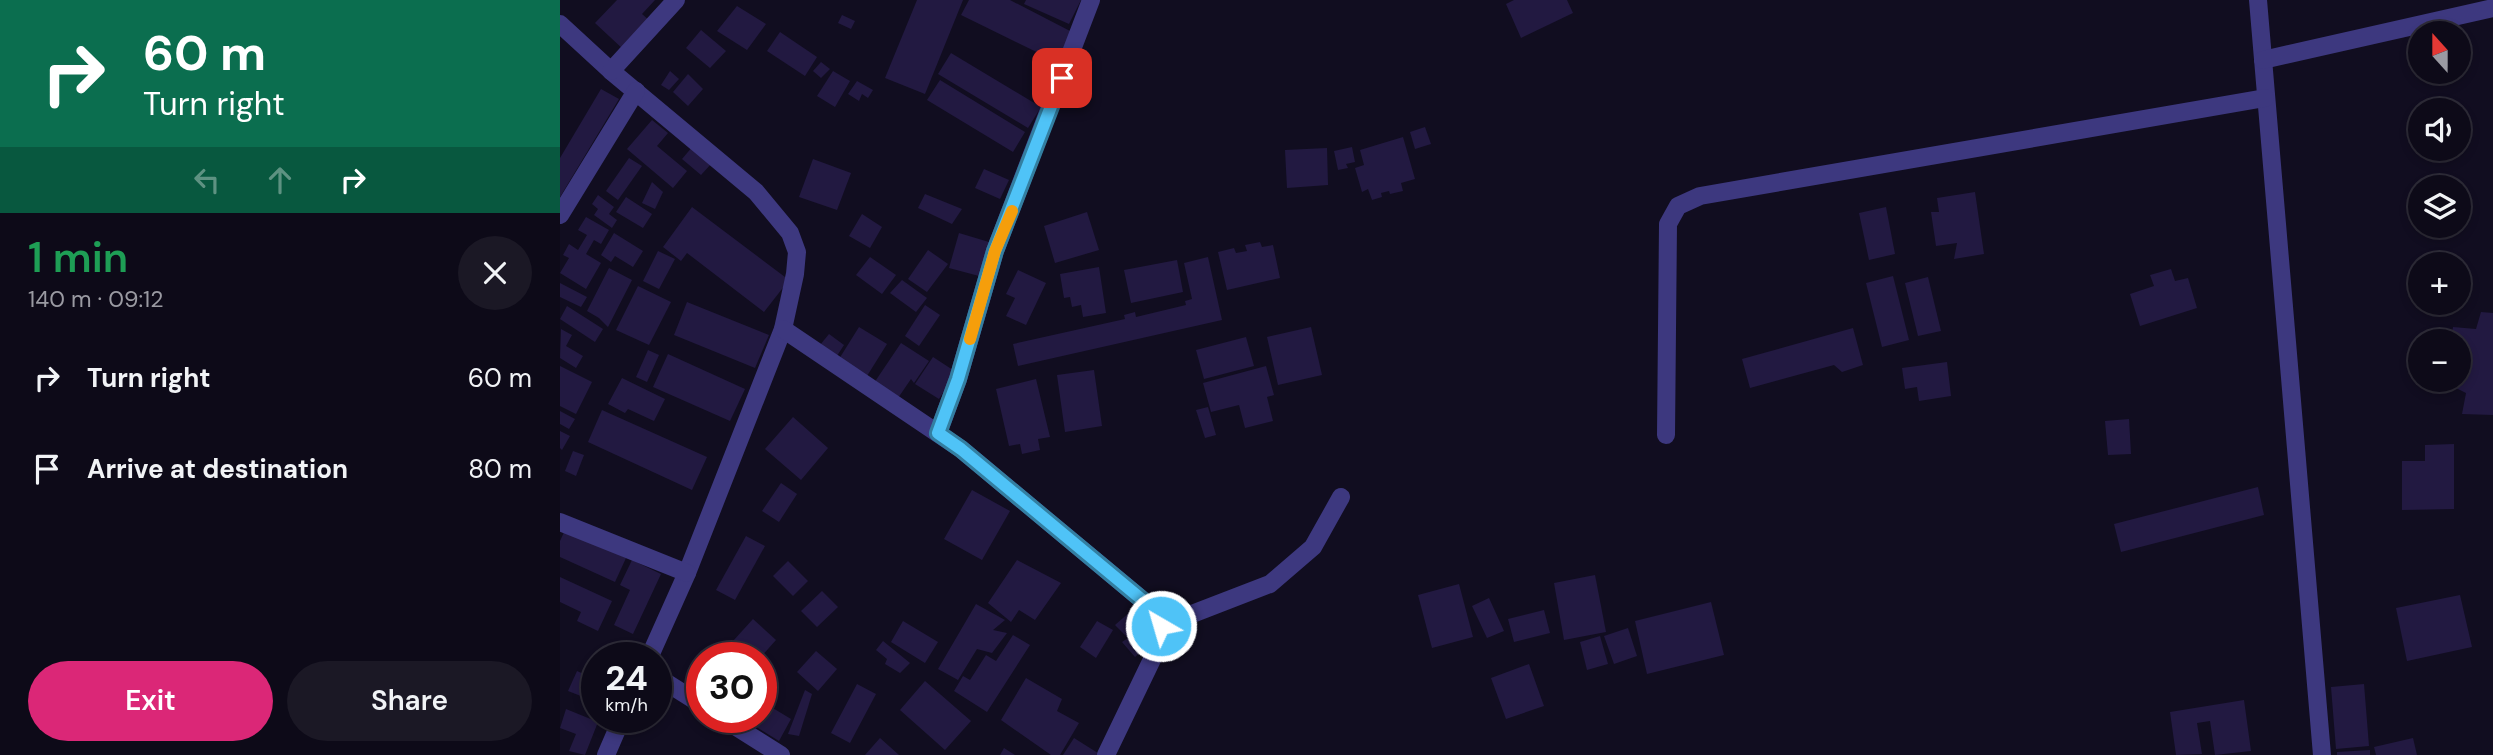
<!DOCTYPE html>
<html lang="en">
<head>
<meta charset="utf-8">
<style>
  body { margin:0; font-family:"DM Sans",sans-serif; background:#1b1825; color:#f1f3f6; height:100vh; display:flex; flex-direction:column; font-size:26px; white-space:nowrap }
  * { box-sizing:border-box; margin:0 }
  p { font-size:23px; color:#9a9aa2 }
  .icon { flex:none; width:38px; height:38px; fill:none; stroke:currentColor; stroke-width:2; stroke-linecap:round; stroke-linejoin:round }
  .map { position:relative; flex:1; overflow:hidden }
  .side { display:flex; flex-direction:column; background:#0d0a18; width:560px }
  .side>* { flex:none }
  .top-card { background:#0b6e4f; color:#fff; overflow:hidden }
  .needle { width:46px; rotate:339deg }
  .tools { position:absolute; left:1848px; top:21px; display:grid; gap:14px }
  .tools a { display:grid; place-items:center; width:63px; height:63px; border-radius:50%; background:#0d0a18; box-shadow:0 4px 10px #0003,0 0 0 2px #2d2b37; font-size:35px }
  .speed { position:absolute; left:21px; top:642px; display:flex; gap:14px; font-size:35px; font-weight:700; text-align:center }
  .speed>* { display:grid; place-content:center; width:91px; height:91px; border-radius:50%; background:#0d0a18; box-shadow:0 4px 10px #0003,0 0 0 2px #2d2b37; line-height:1 }
  .speed small { font-size:18px; font-weight:400 }
  .speed .limit { border:10px solid #d22; background:#fff; color:#111 }
  .pin { position:absolute; display:grid; place-items:center; width:60px; height:60px; color:#fff; margin:-30px; border-radius:14px; box-shadow:0 4px 10px #0006 }
  .me { position:absolute; width:77px; margin:-38px; rotate:322deg; stroke-linejoin:round; filter:drop-shadow(0 0 5px #0008) }
  .turn { display:flex; align-items:center; gap:24px; height:147px; padding:0 28px; font-size:32px }
  .turn .icon { width:91px; height:91px; stroke-width:2.5 }
  .turn b { display:block; font-size:49px; line-height:60px }
  .lanes { display:flex; align-items:center; height:66px; padding:0 28px; background:#0003; justify-content:center; gap:35px; direction:ltr }
  .lanes .off { opacity:.35 }
  .round { display:grid; place-items:center; flex:none; width:74px; height:74px; border-radius:37px; background:#1b1825 }
  .overview { display:flex; align-items:center; justify-content:space-between; height:119px; padding:0 28px }
  h1 { font-size:42px; font-weight:600; line-height:52px; color:#1e9e55 }
  .primary-button { display:flex; gap:14px; margin-top:auto; padding:14px 28px }
  .primary-button a { flex:1; height:80px; border-radius:42px; background:#db2777; color:#fff; font-size:28px; font-weight:600; line-height:80px; text-align:center }
  .primary-button a+a { background:#1b1825; color:#f1f3f6 }
  ul { padding:0; list-style:none }
  li { display:flex; align-items:center; gap:21px; height:91px; padding:0 28px }
  li div { flex:1 }
  li b { display:block; font-size:26px }
  li em { font-style:normal }
  main { display:flex; flex:1; min-height:0 }
  .map>svg:first-child { display:block }
  .building { fill:#221941 }
  .lines { fill:none; stroke-linecap:round; stroke-linejoin:round }
  .minor { stroke:#3d387f; stroke-width:18 }
  .route-casing { stroke:#337fa1; stroke-width:18 }
  .route { stroke:#4fc3f7; stroke-width:12 }
  .slow { stroke:#f59e0b; stroke-width:12 }
</style>
</head>
<body>
<main>
<section class="side">
<div class="top-card">
<div class="turn"><svg class="icon" aria-label="right" viewBox="0 0 24 24"><path d="M7 20v-9h11M14 6l5 5-5 5"/></svg><div><b>60 m</b>Turn right</div></div>
<div class="lanes"><svg class="icon off" aria-label="left" viewBox="0 0 24 24"><path d="M17 20v-9H6M10 6l-5 5 5 5"/></svg><svg class="icon off" aria-label="ahead" viewBox="0 0 24 24"><path d="M12 20V5M6 11l6-6 6 6"/></svg><svg class="icon" aria-label="right" viewBox="0 0 24 24"><path d="M7 20v-9h11M14 6l5 5-5 5"/></svg></div>
</div>
<div class="overview"><div><h1>1 min</h1><p>140 m · 09:12</p></div><a class="round"><svg class="icon" aria-label="close" viewBox="0 0 24 24"><path d="M6 6l12 12M18 6L6 18"/></svg></a></div>
<ul>
<li><svg class="icon" aria-label="right" viewBox="0 0 24 24"><path d="M7 20v-9h11M14 6l5 5-5 5"/></svg><div><b>Turn right</b></div><em>60 m</em></li>
<li><svg class="icon" aria-label="arrive" viewBox="0 0 24 24"><path d="M6 21V4h12l-3 4 3 4H6"/></svg><div><b>Arrive at destination</b></div><em>80 m</em></li>
</ul>
<div class="primary-button"><a>Exit</a><a>Share</a></div>
</section>
<div class="map">
<svg width="1933" height="755" viewBox="0 0 1933 755">
  <rect width="100%" height="100%" fill="#110d20"/>
  <g class="building">
    <path d="M57 0H95L82 14 91 22 64 50 35 23Z"/>
    <path d="M357 0H403L365 94 325 78Z"/>
    <path d="M409 0H450L512 32 497 62 401 15Z"/>
    <path d="M466 0H521L509 24 464 4Z"/>
    <path d="M954 0H1007L1013 13 961 38 946 4Z"/>
    <path d="M177 6 206 24 187 50 157 31Z"/>
    <path d="M282 15 295 21 291 29 278 23Z"/>
    <path d="M141 30 166 51 150 68 126 48Z"/>
    <path d="M220 32 257 57 245 76 207 51Z"/>
    <path d="M391 53 481 107 468 128 378 74Z"/>
    <path d="M261 62 270 69 261 78 253 71Z"/>
    <path d="M110 71 119 79 109 90 101 85Z"/>
    <path d="M273 71 290 81 275 107 257 96Z"/>
    <path d="M128 74 143 89 128 106 113 92Z"/>
    <path d="M380 80 465 132 453 152 367 100Z"/>
    <path d="M297 81 313 90 308 98 302 94 299 101 288 94Z"/>
    <path d="M41 89 59 99 0 197V158Z"/>
    <path d="M92 120 108 133 97 146 127 171 113 188 67 149Z"/>
    <path d="M865 127 871 144 855 149 850 132Z"/>
    <path d="M843 137 855 179 841 183 843 191 830 194 829 191 821 193 822 197 812 200 808 189 802 192 795 168 804 165 800 150Z"/>
    <path d="M133 146 152 163 141 175 122 159Z"/>
    <path d="M792 147 795 162 786 164 788 168 778 170 774 151Z"/>
    <path d="M767 148 768 185 727 188 725 150Z"/>
    <path d="M69 158 82 166 58 200 46 191Z"/>
    <path d="M253 159 291 173 277 210 239 197Z"/>
    <path d="M424 169 449 180 440 199 415 188Z"/>
    <path d="M92 182 103 192 95 209 82 203Z"/>
    <path d="M1415 192 1424 254 1394 259 1397 243 1376 246 1371 212H1379L1377 198Z"/>
    <path d="M365 194 402 209 392 224 358 208Z"/>
    <path d="M38 195 54 207 49 214 57 220 52 228 34 215 38 209 32 204Z"/>
    <path d="M66 197 92 214 83 228 56 212Z"/>
    <path d="M132 207 229 280 204 312 127 253 121 261 103 247Z"/>
    <path d="M1326 207 1335 254 1309 260 1299 213Z"/>
    <path d="M527 212 539 250 495 263 484 226Z"/>
    <path d="M302 214 322 227 310 248 289 236Z"/>
    <path d="M26 217 49 230 41 244 34 240 26 254 41 263 26 289 0 273 9 258 3 255 9 244 18 250 27 235 18 230Z"/>
    <path d="M54 233 83 251 73 267 55 256 51 262 41 255Z"/>
    <path d="M399 233 429 242 419 276 389 268Z"/>
    <path d="M700 242 702 247 713 245 720 278 667 290 658 252 674 248 676 253 687 251 685 245Z"/>
    <path d="M368 250 388 264 367 292 348 279Z"/>
    <path d="M98 251 115 259 99 289 83 281Z"/>
    <path d="M310 257 336 275 322 294 296 275Z"/>
    <path d="M648 257 662 320 458 366 453 344 565 319 564 315 575 312 576 317 626 305 625 301 632 299 624 263Z"/>
    <path d="M617 260 623 292 571 303 564 270Z"/>
    <path d="M539 267 546 313 523 317 521 305 512 307 510 297 504 298 500 274Z"/>
    <path d="M49 268 72 280 48 327 39 318 27 311Z"/>
    <path d="M1611 269 1615 281 1628 278 1637 308 1580 326 1570 294 1594 286 1590 275Z"/>
    <path d="M458 270 486 283 466 325 446 316 455 298 446 294Z"/>
    <path d="M1333 276 1349 340 1322 347 1306 283Z"/>
    <path d="M1368 277 1381 331 1358 336 1345 283Z"/>
    <path d="M342 280 367 298 356 312 330 293Z"/>
    <path d="M0 283 27 297 21 307 0 297Z"/>
    <path d="M78 286 111 302 89 345 56 330Z"/>
    <path d="M127 302 209 335 195 368 114 335Z"/>
    <path d="M365 305 380 315 359 346 345 336Z"/>
    <path d="M7 306 43 329 35 342 0 319Z"/>
    <path d="M1921 312 1933 313V415L1902 414 1906 393 1892 386 1893 380H1899V341H1891L1893 327 1916 329Z"/>
    <path d="M299 327 327 344 307 376 279 359Z"/>
    <path d="M751 327 762 375 718 385 707 337Z"/>
    <path d="M1293 328 1303 365 1282 372 1274 365 1190 388 1182 359Z"/>
    <path d="M1 329 12 335 6 346 23 356 16 368 0 358Z"/>
    <path d="M269 334 284 345 275 359 260 345Z"/>
    <path d="M686 337 694 366 644 379 636 350Z"/>
    <path d="M341 343 369 361 354 383 351 379 338 398 314 383Z"/>
    <path d="M88 350 99 355 87 382 76 377Z"/>
    <path d="M108 354 185 389 170 421 93 387Z"/>
    <path d="M373 357 396 372 379 399 355 384Z"/>
    <path d="M1387 362 1391 396 1359 401 1357 387 1345 389 1342 368Z"/>
    <path d="M0 366 32 382 16 414 0 406Z"/>
    <path d="M706 366 714 395 707 397 713 421 685 428 679 405 651 412 643 383Z"/>
    <path d="M534 370 542 426 505 432 497 375Z"/>
    <path d="M62 378 105 399 94 421 68 409 65 413 48 404Z"/>
    <path d="M476 379 490 437 478 439 480 450 462 454 460 444 449 446 436 389Z"/>
    <path d="M648 407 656 435 645 438 636 410Z"/>
    <path d="M42 410 147 457 132 490 28 442Z"/>
    <path d="M0 411 15 419 9 429 0 424Z"/>
    <path d="M233 417 268 448 241 480 205 449Z"/>
    <path d="M1569 419 1571 454 1548 455 1545 421Z"/>
    <path d="M0 431 10 436 2 450 0 448Z"/>
    <path d="M1894 444V509L1842 510V461H1865V445Z"/>
    <path d="M13 451 24 455 16 476 5 471Z"/>
    <path d="M221 483 237 494 219 522 202 511Z"/>
    <path d="M1698 487 1704 515 1561 552 1554 524Z"/>
    <path d="M412 490 450 511 422 560 384 539Z"/>
    <path d="M5 530 66 558 55 582 0 557V541Z"/>
    <path d="M186 536 205 546 175 600 156 590Z"/>
    <path d="M72 560 101 574 73 634 54 625 70 590 60 585Z"/>
    <path d="M457 560 501 583 475 620 459 610 451 622 428 603Z"/>
    <path d="M228 561 248 581 233 596 213 576Z"/>
    <path d="M1035 575 1046 632 1004 640 994 583Z"/>
    <path d="M0 577 52 601 38 631 17 621 21 612 0 602Z"/>
    <path d="M899 584 913 637 872 648 858 595Z"/>
    <path d="M262 591 278 607 257 627 241 611Z"/>
    <path d="M1900 595 1912 647 1847 661 1836 608Z"/>
    <path d="M929 598 944 631 927 638 912 606Z"/>
    <path d="M1151 602 1164 655 1087 674 1075 621Z"/>
    <path d="M416 604 445 620 433 630 447 633 432 653 417 649 398 680 378 669Z"/>
    <path d="M984 610 990 633 954 642 948 619Z"/>
    <path d="M571 611 596 639 575 657 562 642 568 638 555 625Z"/>
    <path d="M193 619 216 640 200 658H192L173 641Z"/>
    <path d="M343 621 378 642 365 663 331 642Z"/>
    <path d="M537 621 553 630 536 658 520 647Z"/>
    <path d="M1068 628 1077 656 1054 664 1044 636Z"/>
    <path d="M453 635 470 645 427 712 394 691 403 676 410 680 426 655 436 661Z"/>
    <path d="M1040 636 1048 664 1027 670 1020 642Z"/>
    <path d="M323 641 350 663 340 673 325 664 327 659 316 650Z"/>
    <path d="M256 651 277 669 258 691 237 672Z"/>
    <path d="M38 654 47 658H37V712L23 706 26 698 8 691 17 671 28 676Z"/>
    <path d="M969 664 984 706 946 719 931 678Z"/>
    <path d="M466 678 502 699 497 711 519 723 500 755H491L441 720Z"/>
    <path d="M365 681 411 721 385 750 340 710Z"/>
    <path d="M297 684 316 694 290 743 271 733Z"/>
    <path d="M1804 684 1809 746 1776 749 1771 687Z"/>
    <path d="M245 690 252 694 239 736 228 734Z"/>
    <path d="M1684 700 1691 751 1655 755 1650 721 1637 723 1642 754 1616 755 1610 712Z"/>
    <path d="M201 701 231 719 219 741 182 718H201Z"/>
    <path d="M6 709 38 722 25 755 9 751 16 734 0 728Z"/>
    <path d="M320 738 339 755H305Z"/>
    <path d="M514 738 541 755H503Z"/>
    <path d="M1853 738 1857 755H1816L1814 747Z"/>
    <path d="M444 748 455 755H440Z"/>
    <path d="M1810 750V755H1777V752Z"/>
  </g>
  <g class="lines">
    <g class="minor">
      <path d="M1698 0 1762 755"/>
      <path d="M0 24 51 71 196 192 230 233 237 252 235 274 223 329 127 573 89 658"/>
      <path d="M1703 60 1933 8"/>
      <path d="M51 71 116 0"/>
      <path d="M0 215 76 91"/>
      <path d="M223 329 401 449 592 608 601 626 598 647 546 755"/>
      <path d="M378 433 398 379 435 251 531 0"/>
      <path d="M1106 435 1108 224 1118 206 1140 196 1705 98"/>
      <path d="M0 522 127 573"/>
      <path d="M601 626 710 584 753 547 781 497"/>
      <path d="M96 676 142 705"/>
      <path d="M162 718 221 755"/>
      <path d="M46 755 62 718"/>
    </g>
  </g>
  <g class="lines">
    <defs>
      <path id="route" d="M502 78 435 251 398 379 378 433 401 449 592 608 601 626"/>
    </defs>
    <use href="#route" class="route-casing"/>
    <use href="#route" class="route"/>
    <path class="slow" d="M410 339 435 251 452 211"/>
  </g>
</svg>
<div class="tools">
<a><svg class="needle" viewBox="-14 -14 28 28"><path d="M0-13l5 13h-10z" fill="#e53935"/><path d="M0 13l5-13h-10z" fill="#9a9aa2"/></svg></a>
<a><svg class="icon" aria-label="sound" viewBox="0 0 24 24"><path d="M4 9h4l5-4v14l-5-4H4zM17 9q2 3 0 6"/></svg></a>
<a><svg class="icon" aria-label="layers" viewBox="0 0 24 24"><path d="M12 4l9 5-9 5-9-5zM3 14l9 5 9-5"/></svg></a>
<a>+</a>
<a>−</a>
</div>
<div class="speed"><div>24<small>km/h</small></div><div class="limit">30</div></div>
<div class="pin" style="left:502px;top:78px;background:#d93025"><svg class="icon" aria-label="arrive" viewBox="0 0 24 24"><path d="M6 21V4h12l-3 4 3 4H6"/></svg></div>
<svg class="me" style="left:601px;top:626px" viewBox="-20 -20 40 40"><circle r="17" fill="#4fc3f7" stroke="#fff" stroke-width="3"/><path d="M0-11L8 9 0 5-8 9z" fill="#fff"/></svg>
</div>
</main>
</body>
</html>
